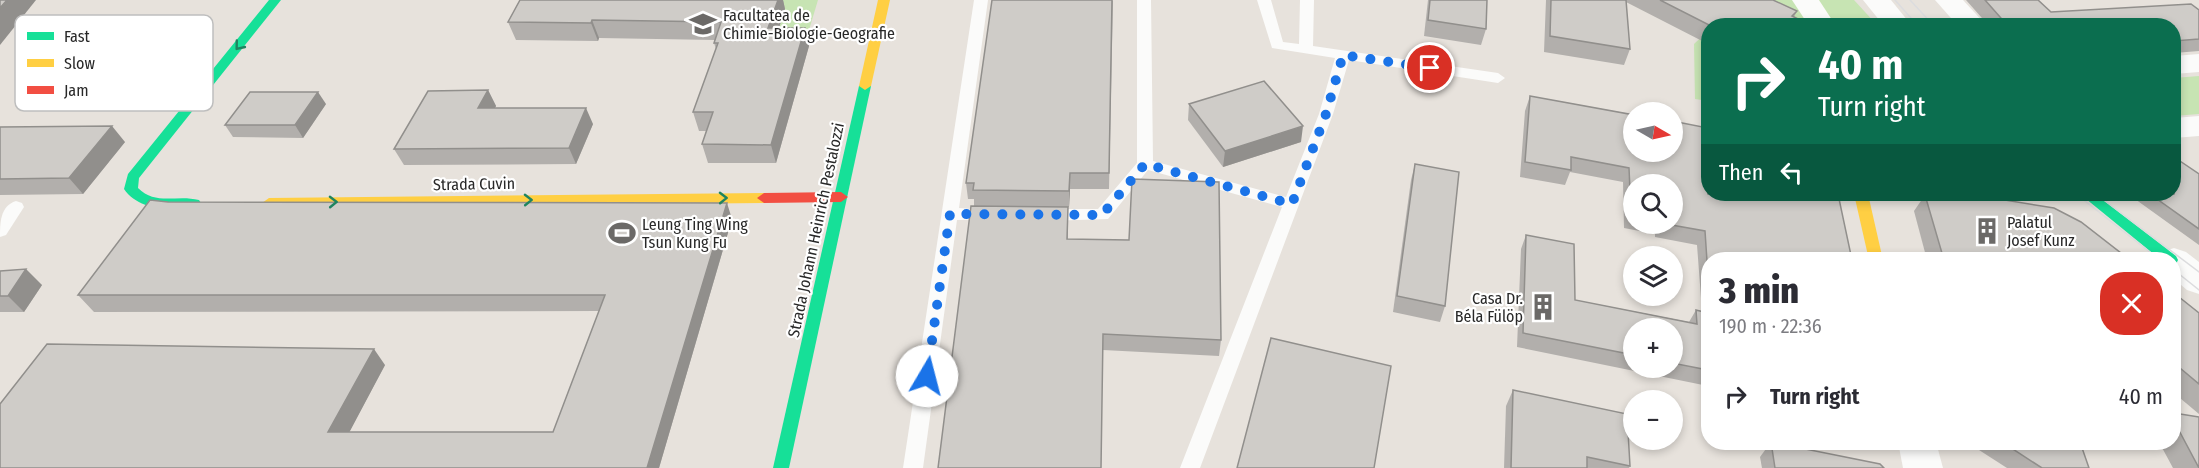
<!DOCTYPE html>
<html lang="en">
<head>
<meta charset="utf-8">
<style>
  body { margin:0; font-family:"Fira Sans Condensed",sans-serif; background:#f2f2f3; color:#2b2b33; height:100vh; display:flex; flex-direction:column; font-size:22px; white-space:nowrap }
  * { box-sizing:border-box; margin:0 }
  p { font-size:20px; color:#7c7c81 }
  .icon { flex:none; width:33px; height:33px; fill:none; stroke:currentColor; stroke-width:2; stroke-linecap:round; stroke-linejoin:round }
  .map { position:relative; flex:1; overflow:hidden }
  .drawer { position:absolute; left:1701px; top:252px; width:480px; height:198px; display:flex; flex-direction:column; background:#fff; border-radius:24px; box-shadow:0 3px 9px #0003 }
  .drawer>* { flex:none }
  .hud { position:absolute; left:1701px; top:18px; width:480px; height:183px; border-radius:24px; box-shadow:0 3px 9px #0003; background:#0b6e4f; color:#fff; overflow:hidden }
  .needle { width:39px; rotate:99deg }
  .buttons { position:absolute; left:1623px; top:102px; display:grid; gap:12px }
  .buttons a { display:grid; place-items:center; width:60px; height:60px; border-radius:50%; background:#fff; box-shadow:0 3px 9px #0003; font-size:30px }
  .pin { position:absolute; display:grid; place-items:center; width:51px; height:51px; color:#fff; margin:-26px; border:3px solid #fff; border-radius:50%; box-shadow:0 2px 6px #0007 }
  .me { position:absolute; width:66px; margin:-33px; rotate:8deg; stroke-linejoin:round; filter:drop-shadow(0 0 4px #0008) }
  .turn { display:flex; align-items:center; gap:21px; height:126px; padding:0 18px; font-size:27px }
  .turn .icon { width:78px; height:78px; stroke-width:2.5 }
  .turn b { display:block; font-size:42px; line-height:51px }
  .then { display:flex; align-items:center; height:57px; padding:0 18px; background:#0003; gap:12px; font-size:22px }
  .round { display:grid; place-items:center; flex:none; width:63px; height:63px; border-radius:24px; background:#f2f2f3 }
  .overview { display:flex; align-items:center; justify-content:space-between; height:102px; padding:0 18px }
  h1 { font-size:36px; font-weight:800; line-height:45px }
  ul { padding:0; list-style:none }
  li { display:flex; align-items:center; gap:18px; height:84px; padding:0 18px }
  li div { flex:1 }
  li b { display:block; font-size:22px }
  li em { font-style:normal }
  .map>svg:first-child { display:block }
  .green { fill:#c7e4b3 }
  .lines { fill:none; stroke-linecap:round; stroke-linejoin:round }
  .lane { fill:#fbfbfa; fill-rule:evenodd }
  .street { fill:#fbfbfa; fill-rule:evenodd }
  .fast { fill:#16e098; fill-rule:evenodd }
  .slow { fill:#ffcf43; fill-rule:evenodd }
  .jam { fill:#f24e42; fill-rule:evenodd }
  .tram { stroke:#dcdcde; stroke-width:1.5 }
  .wall { fill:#b2afac; fill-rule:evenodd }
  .shaded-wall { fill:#918f8c }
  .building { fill:#cfccc8; stroke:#918f8c; stroke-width:1.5 }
  .oneway { stroke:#1f8460 }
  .route { stroke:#1a73e8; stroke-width:10; stroke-dasharray:0 18 }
  .labels { text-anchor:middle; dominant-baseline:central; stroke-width:4.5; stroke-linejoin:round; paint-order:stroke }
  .poi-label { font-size:16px; fill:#282828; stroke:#fff; text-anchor:start }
  .street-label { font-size:16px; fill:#282828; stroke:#fff }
  .key { fill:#fff; stroke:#bebebe; stroke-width:1.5 }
  .key-label { font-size:16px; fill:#282828 }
</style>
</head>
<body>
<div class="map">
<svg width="2199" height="468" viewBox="0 0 2199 468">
  <rect width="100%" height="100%" fill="#e7e2dc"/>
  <g class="green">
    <path d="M773 0H818L806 40H775Z"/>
    <path d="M1739 0H1854L1877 25 1714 26Z"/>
    <path d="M1708 31V101L1695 99 1694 44Z"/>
    <path d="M2199 76V114L2174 116V78Z"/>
  </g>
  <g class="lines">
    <g class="lane">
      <path d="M974 0H988L959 208 997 211 999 215 997 219 957 220 923 468H903Z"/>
      <path d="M1137 0H1151L1153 161 1286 197 1319 114 1335 58 1272 48 1257 0H1271L1283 42 1299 44 1300 0H1314L1313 46 1498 73 1505 78 1498 83 1349 60 1333 114 1200 468H1180L1282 207 1148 170 1108 219 1047 221 1041 219 1039 215 1041 211 1047 209H1098L1137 163Z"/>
      <path d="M16 201 22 203 24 207 6 235 0 237C0 223 0 206 16 201Z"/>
    </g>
    <g class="street">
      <path d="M1792 0H1819L1836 26H1809Z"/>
      <path d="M1863 0H1891L1912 26H1884Z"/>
      <path d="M1935 0H1963L1987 26H1958Z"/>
      <path d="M2199 54V72L2174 74V56Z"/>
      <path d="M2199 116V136L2174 138V118Z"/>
      <path d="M2174 248 2186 252 2199 262V294L2187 290 2174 279V260H2158L2162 252Z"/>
      <path d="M1898 442H1936L1943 468H1903Z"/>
    </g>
    <g class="fast">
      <path d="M269 0H281L139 178 138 188C156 206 177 194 199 200L201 203 199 206C175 213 139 211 124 189L128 174Z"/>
      <path d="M865 82 871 86 789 468H773L859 86Z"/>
      <path d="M2080 194H2095L2176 256 2178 260 2176 264H2174V260H2161Z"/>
    </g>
    <g class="slow">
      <path d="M878 0H890L871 86 865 90 859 86Z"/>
      <path d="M764 193 771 198 764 203 269 208 262 203 269 198Z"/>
      <path d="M1854 194H1868L1883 260H1869Z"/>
    </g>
    <path class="jam" d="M841 192 848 197 841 202 764 203 757 198 764 193Z"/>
    <g class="tram">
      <path d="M1895 0 1918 26"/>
      <path d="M1910 0 1934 26"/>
      <path d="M2076 194 2160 260"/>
      <path d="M2096 194 2199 272"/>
      <path d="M2174 270 2199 290"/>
    </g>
  </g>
  <g class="wall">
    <path d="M520 0H783L785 9 779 28 809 46 776 163H708L702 144 706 131H699L693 112 716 49 714 43 715 40 599 38 598 41 516 40 508 22Z"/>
    <path d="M1113 0 1109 189H1070L1069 207 974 206V199H968L966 183Z"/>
    <path d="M1428 0H1487L1486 29 1481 45 1424 36Z"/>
    <path d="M1546 0H1773L1797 11 1794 17 1812 26H1708V44L1626 2 1630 49 1624 65 1544 52Z"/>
    <path d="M1966 0H2038L2051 12 2199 10V51L2174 53V26H1989Z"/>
    <path d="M488 90 496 106 495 108 593 124 576 164 404 165 394 149Z"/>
    <path d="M1530 96 1708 128V386L1517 347 1521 249 1526 235 1575 300 1689 322 1696 310 1702 311 1697 245 1655 237V234L1624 228 1623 182 1570 172 1565 185 1520 177 1525 111ZM1634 184 1672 224H1634ZM1634 328H1672V368H1634Z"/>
    <path d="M326 104 303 138 233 137 225 125Z"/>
    <path d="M1189 104 1301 142 1223 167 1188 120Z"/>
    <path d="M0 127 125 142 83 194 0 195Z"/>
    <path d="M1415 164 1445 306 1440 322 1393 312 1411 180Z"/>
    <path d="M2199 174V245L2128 194H2174Z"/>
    <path d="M1925 195 2130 260H1927L1914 211Z"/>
    <path d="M168 202 732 219 659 468H0L385 365 349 432H553L599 311 94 312 78 295Z"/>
    <path d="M1068 207V239L1221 340 1219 356 1103 350 938 468Z"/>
    <path d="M0 271 42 285 24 312H0Z"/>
    <path d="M2174 293 2199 313V414L2174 393Z"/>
    <path d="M1513 390 1630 466 1629 468H1504L1506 406Z"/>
    <path d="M2174 413 2199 468H2173L2159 442H2174Z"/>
    <path d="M1771 442 1884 468H1762L1760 457Z"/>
    <path d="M1977 442H2080L2089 468H2007L1979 450Z"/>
  </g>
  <g class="shaded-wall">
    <path d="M7 0H36L0 45V8Z"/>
    <path d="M778 0H783L785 9 773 46 768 28Z"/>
    <path d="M592 20 599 38 598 41 591 23Z"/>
    <path d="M805 28 809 46 776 163 771 145Z"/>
    <path d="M488 90 496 106 486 124 478 108Z"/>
    <path d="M318 92 326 104 303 138 295 125Z"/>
    <path d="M586 108 593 124 576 164 569 148Z"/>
    <path d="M112 126 125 142 83 194 69 178Z"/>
    <path d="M1303 126 1301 142 1223 167 1225 151Z"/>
    <path d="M1070 173V189L1069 207V191Z"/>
    <path d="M727 203 732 219 659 468H647Z"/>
    <path d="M26 269 42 285 24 312 8 296Z"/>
    <path d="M374 349 385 365 341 448 328 432Z"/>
  </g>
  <g class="building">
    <path d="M0 0H7L0 8Z"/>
    <path d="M520 0H778L768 28H805L771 145 702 144 713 112H693L718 43H714L721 22 592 20 591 23 508 22Z"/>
    <path d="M992 0H1112L1109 173H1070L1069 191 973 190 974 183H966Z"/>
    <path d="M1430 0H1487L1486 29 1428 20Z"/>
    <path d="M1551 0H1626L1630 49 1550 36Z"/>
    <path d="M1660 0H1773L1797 11 1792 16 1812 26H1711Z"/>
    <path d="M1985 0H2038L2051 12 2191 4 2199 10V39L2174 41V26H2008Z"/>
    <path d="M1264 81 1303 126 1225 151 1189 104Z"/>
    <path d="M488 90 478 108H586L569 148 394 149 428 91Z"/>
    <path d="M250 92H318L295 125H225Z"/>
    <path d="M1530 96 1634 115V152H1672V121L1708 128V194H1838L1852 260H1708V276L1705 231 1666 224H1672V184H1634V214L1631 213 1629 168 1571 157V170L1525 162Z"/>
    <path d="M112 126 69 178 0 179V127Z"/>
    <path d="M2174 157 2199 174V229L2150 194H2174Z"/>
    <path d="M1415 164 1459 172 1445 306 1397 296Z"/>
    <path d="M1132 179 1219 182 1221 340 1103 334 1101 468H938L971 206 1068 207 1067 239 1129 240Z"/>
    <path d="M1929 194H1968L2054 208 2081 222 2130 260H1944L1925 195Z"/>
    <path d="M150 200 168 202 727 203 647 468H0V404L47 344 374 349 328 432H553L605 295H78Z"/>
    <path d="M1526 235 1574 244 1575 300 1697 324 1696 310 1708 313V370L1672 363V328H1634V355L1523 333Z"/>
    <path d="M26 269 8 296H0V271Z"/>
    <path d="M2174 293 2199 313V384L2174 363Z"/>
    <path d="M1271 338 1391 366 1374 468H1237Z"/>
    <path d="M1513 390 1627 414 1630 466 1587 457V468H1511Z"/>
    <path d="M2174 413 2199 417V468L2174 421Z"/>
    <path d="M1771 442 1880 464 1884 468H1775Z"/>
    <path d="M2002 442H2080L2089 468H2042Z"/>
  </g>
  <defs><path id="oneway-chevron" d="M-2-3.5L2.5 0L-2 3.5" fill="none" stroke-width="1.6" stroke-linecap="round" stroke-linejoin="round" transform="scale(1.5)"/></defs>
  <g class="oneway">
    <use href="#oneway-chevron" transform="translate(239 46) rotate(129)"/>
    <use href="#oneway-chevron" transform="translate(723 198) rotate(-1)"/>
    <use href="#oneway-chevron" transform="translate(528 200) rotate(-1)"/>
    <use href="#oneway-chevron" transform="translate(333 202) rotate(-1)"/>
  </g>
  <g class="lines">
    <path class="route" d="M927 376 950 214 1102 215 1145 164 1292 204 1326 114 1343 55 1430 68"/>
  </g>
  <defs>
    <symbol id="university-bare" viewBox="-9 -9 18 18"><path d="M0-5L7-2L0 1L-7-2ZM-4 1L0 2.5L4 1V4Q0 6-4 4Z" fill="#6b6967" stroke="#fff" stroke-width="2.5" paint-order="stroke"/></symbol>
    <symbol id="building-bare" viewBox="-9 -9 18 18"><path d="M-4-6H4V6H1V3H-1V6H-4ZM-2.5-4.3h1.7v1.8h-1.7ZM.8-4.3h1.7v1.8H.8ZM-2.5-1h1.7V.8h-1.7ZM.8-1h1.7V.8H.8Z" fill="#6b6967" stroke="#fff" stroke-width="2.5" paint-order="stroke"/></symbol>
    <symbol id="stadium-bare" viewBox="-9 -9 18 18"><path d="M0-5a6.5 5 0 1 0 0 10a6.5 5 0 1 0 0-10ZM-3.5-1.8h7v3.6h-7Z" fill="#6b6967" stroke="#fff" stroke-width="2.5" paint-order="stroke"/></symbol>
  </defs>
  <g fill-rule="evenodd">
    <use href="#university-bare" x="684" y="5" width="38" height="38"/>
    <use href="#building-bare" x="1968" y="212" width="38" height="38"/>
    <use href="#stadium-bare" x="603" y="214" width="38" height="38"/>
    <use href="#building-bare" x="1524" y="288" width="38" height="38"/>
  </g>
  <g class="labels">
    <g class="poi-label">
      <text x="723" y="15">Facultatea de<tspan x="723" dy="18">Chimie-Biologie-Geografie</tspan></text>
      <text x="2007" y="222">Palatul<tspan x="2007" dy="18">Josef Kunz</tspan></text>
      <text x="642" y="224">Leung Ting Wing<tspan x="642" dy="18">Tsun Kung Fu</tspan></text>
      <text x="1523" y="298" text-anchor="end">Casa Dr.<tspan x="1523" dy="18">Béla Fülöp</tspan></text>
    </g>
    <g class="street-label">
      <text transform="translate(474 184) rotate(-1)">Strada Cuvin</text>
      <text transform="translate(816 230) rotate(-78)">Strada Johann Heinrich Pestalozzi</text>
    </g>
  </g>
  <rect x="15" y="15" width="198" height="96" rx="9" class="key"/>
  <rect x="27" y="32" width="27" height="8" fill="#16e098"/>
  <rect x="27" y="59" width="27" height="8" fill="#ffcf43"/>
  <rect x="27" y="86" width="27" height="8" fill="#f24e42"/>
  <g class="key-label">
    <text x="64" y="42">Fast</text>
    <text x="64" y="69">Slow</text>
    <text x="64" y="96">Jam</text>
  </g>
</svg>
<div class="buttons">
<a><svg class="needle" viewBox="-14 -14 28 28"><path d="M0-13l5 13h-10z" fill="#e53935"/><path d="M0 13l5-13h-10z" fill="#7c7c81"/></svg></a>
<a><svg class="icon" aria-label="search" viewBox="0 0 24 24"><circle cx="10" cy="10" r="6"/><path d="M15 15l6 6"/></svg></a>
<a><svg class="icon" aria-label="layers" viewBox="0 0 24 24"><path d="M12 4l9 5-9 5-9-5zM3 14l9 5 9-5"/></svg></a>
<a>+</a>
<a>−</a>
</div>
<div class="pin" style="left:1430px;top:68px;background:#d93025"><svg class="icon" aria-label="arrive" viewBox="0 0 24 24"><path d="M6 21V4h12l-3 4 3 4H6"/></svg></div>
<svg class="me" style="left:927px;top:376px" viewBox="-20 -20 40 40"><circle r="19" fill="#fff"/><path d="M0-13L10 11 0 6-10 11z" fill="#1a73e8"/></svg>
<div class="hud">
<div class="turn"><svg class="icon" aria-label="right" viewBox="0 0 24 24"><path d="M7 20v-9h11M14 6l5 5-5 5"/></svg><div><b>40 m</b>Turn right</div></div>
<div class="then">Then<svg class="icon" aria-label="left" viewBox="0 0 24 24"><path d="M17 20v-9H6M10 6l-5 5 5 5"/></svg></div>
</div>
<section class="drawer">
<div class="overview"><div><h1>3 min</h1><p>190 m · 22:36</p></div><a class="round" style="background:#d93025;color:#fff"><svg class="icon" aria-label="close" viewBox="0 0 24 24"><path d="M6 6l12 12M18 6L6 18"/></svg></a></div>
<ul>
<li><svg class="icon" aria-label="right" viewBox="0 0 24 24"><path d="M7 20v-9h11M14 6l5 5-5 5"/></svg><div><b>Turn right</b></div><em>40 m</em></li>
</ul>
</section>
</div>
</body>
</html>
